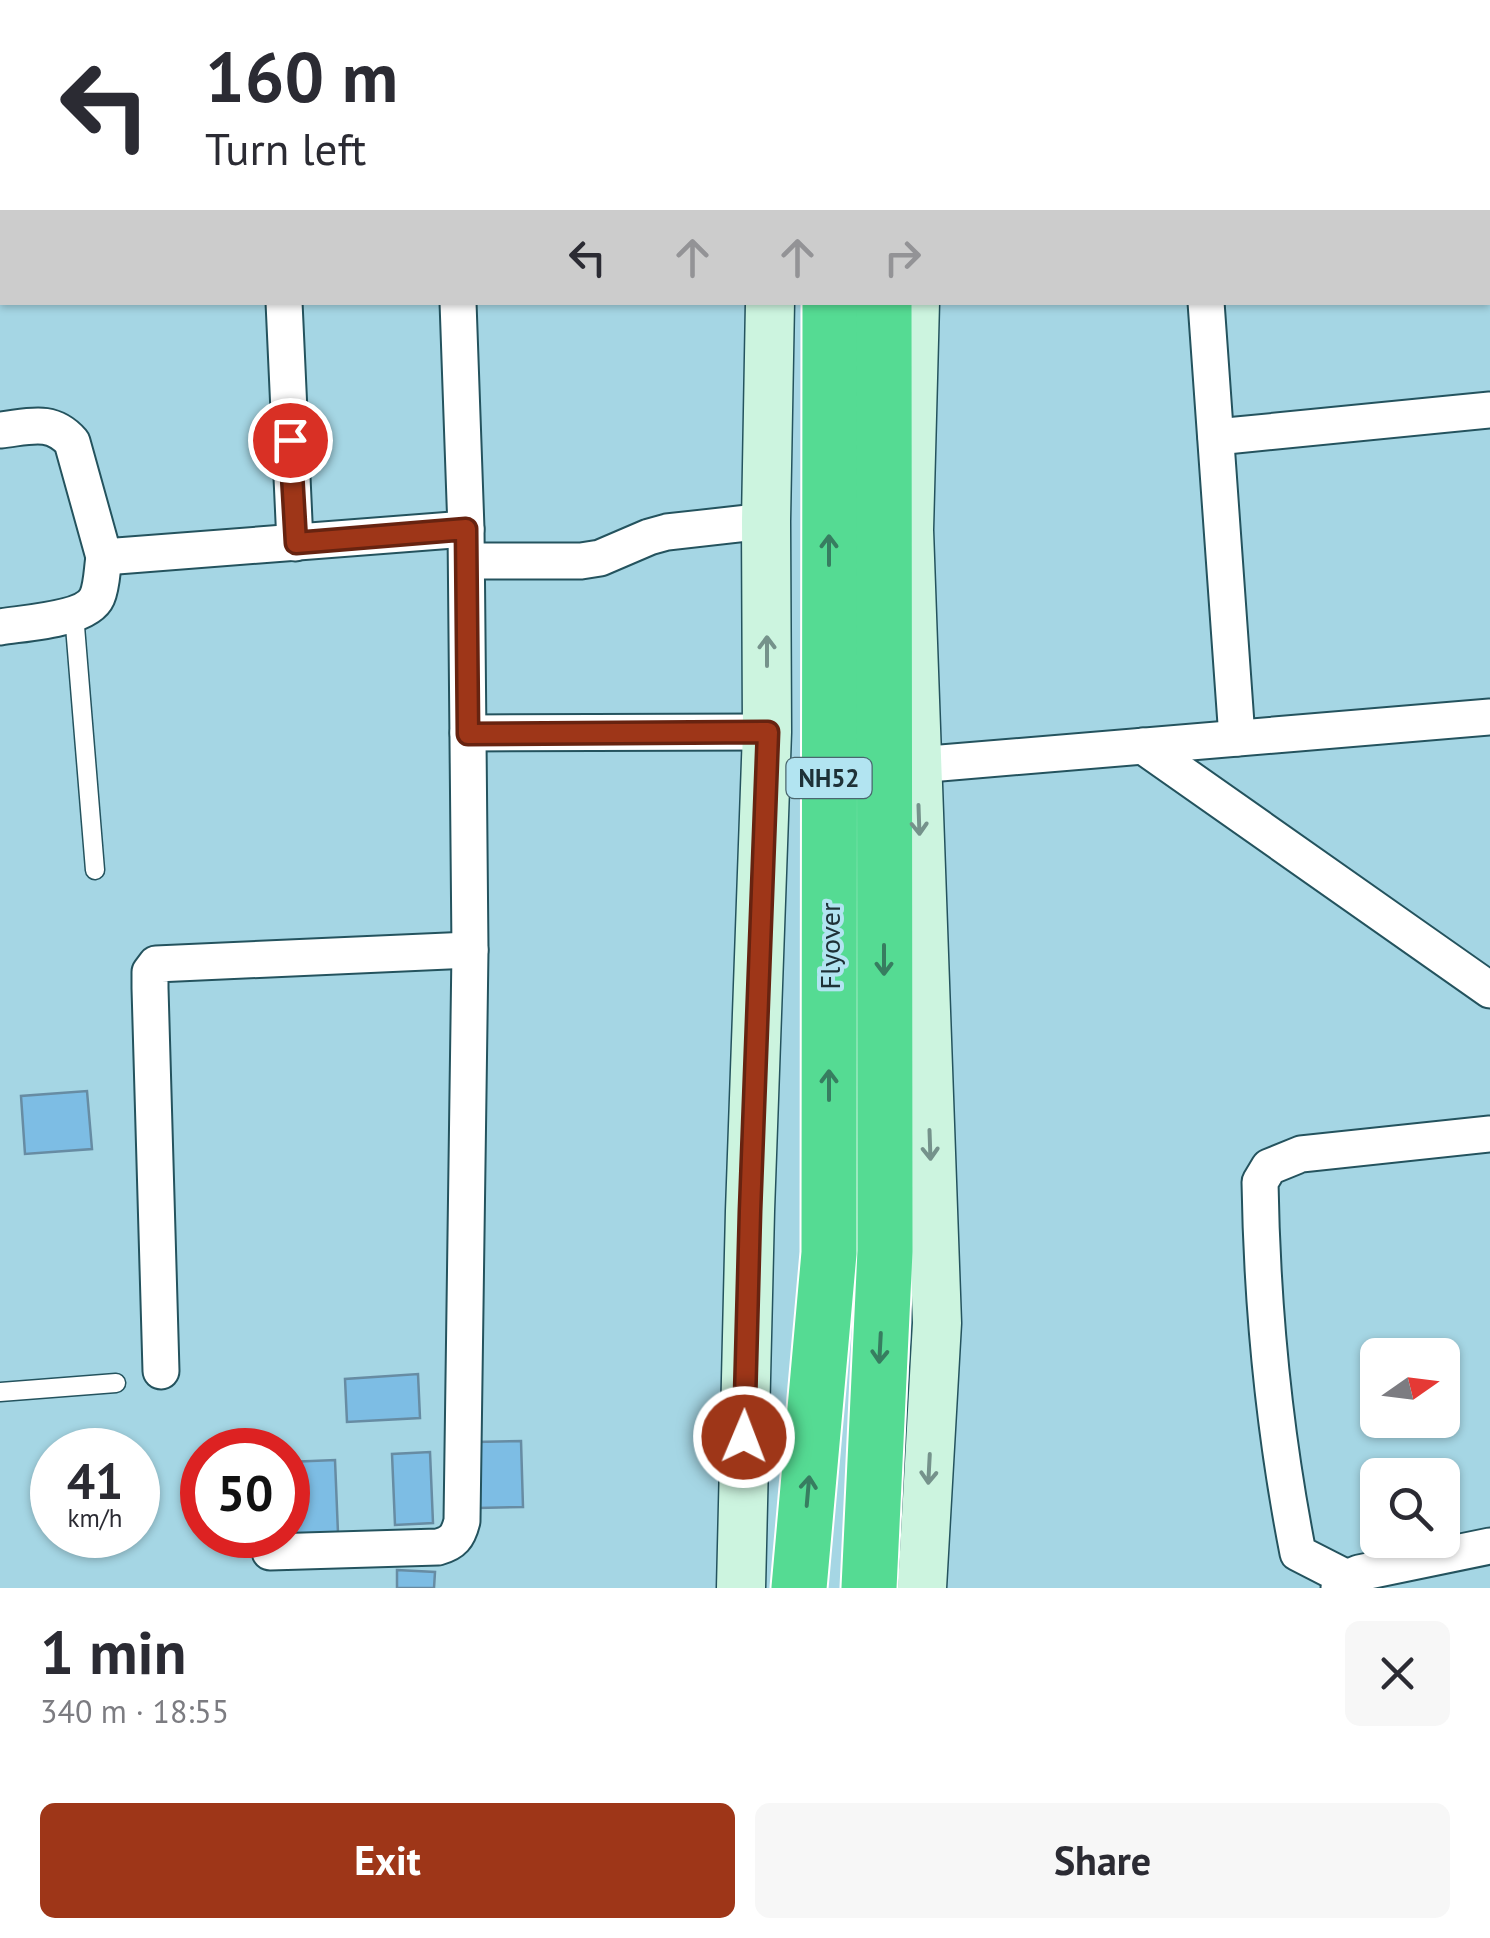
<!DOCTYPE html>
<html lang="en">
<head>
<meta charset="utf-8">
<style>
  body { margin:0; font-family:"PT Sans",sans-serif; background:#f7f7f7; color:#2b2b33; height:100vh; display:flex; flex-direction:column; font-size:38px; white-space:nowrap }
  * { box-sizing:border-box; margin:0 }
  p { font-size:32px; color:#7c7c81 }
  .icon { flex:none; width:55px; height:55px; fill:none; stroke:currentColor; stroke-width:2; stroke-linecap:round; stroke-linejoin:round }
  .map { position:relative; height:1588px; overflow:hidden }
  .drawer { display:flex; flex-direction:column; background:#fff; flex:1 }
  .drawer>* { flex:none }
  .guide { position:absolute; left:0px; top:0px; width:1490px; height:305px; box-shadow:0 2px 8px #0004; background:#fff; color:#2b2b33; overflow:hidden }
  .needle { width:65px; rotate:76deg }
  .tools { position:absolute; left:1360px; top:1338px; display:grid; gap:20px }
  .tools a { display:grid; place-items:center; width:100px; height:100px; border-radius:15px; background:#fff; box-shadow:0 2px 8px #0004; font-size:50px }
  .speed { position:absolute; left:30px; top:1428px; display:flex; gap:20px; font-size:50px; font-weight:700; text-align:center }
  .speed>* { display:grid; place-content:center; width:130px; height:130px; border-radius:50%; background:#fff; box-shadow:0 2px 8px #0004; line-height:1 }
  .speed small { font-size:25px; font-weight:400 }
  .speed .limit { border:15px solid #d22; background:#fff; color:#111 }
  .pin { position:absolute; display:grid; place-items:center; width:85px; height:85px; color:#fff; margin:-42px; border:5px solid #fff; border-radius:50%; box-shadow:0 2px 10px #0007 }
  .me { position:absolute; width:110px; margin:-55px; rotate:1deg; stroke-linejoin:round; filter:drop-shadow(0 0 8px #0008) }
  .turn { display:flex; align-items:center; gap:35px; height:210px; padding:0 40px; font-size:45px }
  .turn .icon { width:130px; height:130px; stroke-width:2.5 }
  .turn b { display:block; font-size:70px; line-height:85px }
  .lanes { display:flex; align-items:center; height:95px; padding:0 40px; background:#0003; justify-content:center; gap:50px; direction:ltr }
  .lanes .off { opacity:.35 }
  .round { display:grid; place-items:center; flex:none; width:105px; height:105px; border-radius:15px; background:#f7f7f7 }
  .headline { display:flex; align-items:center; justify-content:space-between; height:170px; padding:0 40px }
  h1 { font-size:60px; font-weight:600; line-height:75px }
  .action { display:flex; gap:20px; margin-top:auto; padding:20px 40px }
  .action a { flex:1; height:115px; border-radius:15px; background:#9e3618; color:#fff; font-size:40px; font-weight:600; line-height:115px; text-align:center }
  .action a+a { background:#f7f7f7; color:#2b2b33 }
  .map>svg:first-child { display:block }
  .building { fill:#7dbde4; stroke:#678ca3; stroke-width:2.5 }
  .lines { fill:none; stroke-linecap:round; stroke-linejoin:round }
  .lane-casing { stroke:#24535e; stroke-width:21 }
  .street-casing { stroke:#24535e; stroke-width:39 }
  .secondary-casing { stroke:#24535e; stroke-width:51 }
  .highway-casing { stroke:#fff; stroke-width:59 }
  .lane { stroke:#fff; stroke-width:18 }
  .street { stroke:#fff; stroke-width:35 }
  .secondary { stroke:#ccf4df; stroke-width:48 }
  .highway { stroke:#55db93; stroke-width:55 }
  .oneway { stroke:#377d60 }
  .oneway2 { stroke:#75928b }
  .route-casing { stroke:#672310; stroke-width:25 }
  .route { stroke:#9e3618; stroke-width:18 }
  .labels { text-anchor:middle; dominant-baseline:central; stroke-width:8; stroke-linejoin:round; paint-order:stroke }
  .shield { fill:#b2e4f1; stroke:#4a676f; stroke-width:2.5 }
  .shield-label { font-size:25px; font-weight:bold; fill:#1e3137 }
  .street-label { font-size:28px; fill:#1e3137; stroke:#b2e4f1 }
</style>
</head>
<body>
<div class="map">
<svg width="1490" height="1588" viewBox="0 0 1490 1588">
  <rect width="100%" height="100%" fill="#a5d6e4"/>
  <g class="building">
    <path d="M87 1091 92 1149 25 1154 21 1096Z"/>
    <path d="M418 1374 420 1418 347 1422 345 1379Z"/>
    <path d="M521 1441 523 1507 478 1508 475 1442Z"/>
    <path d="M430 1452 433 1523 395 1525 392 1454Z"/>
    <path d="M335 1460 338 1533 243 1537 242 1535H288V1462Z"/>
    <path d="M397 1570 435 1572 434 1588H397Z"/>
  </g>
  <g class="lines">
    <defs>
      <g id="lane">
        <path d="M74 614 95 870"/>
        <path d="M0 1392 116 1383"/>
      </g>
      <g id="street">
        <path d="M1060 0 1061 2"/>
        <path d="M1488 91H1490"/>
        <path d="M284 302 295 543"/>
        <path d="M1206 302 1237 738"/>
        <path d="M0 430C29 427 51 418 72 442L104 557 466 529"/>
        <path d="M1216 437 1490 410"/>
        <path d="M467 561H581L600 558 649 537 667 532 766 521"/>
        <path d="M0 627C23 623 87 620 97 597 102 586 102 569 104 557"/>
        <path d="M468 733 767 732"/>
        <path d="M1143 746 1490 990"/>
        <path d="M917 765 1490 717"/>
        <path d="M161 1371 150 988V972L156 964 470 950"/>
        <path d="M270 1552 438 1547C453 1543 458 1537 462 1521L470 950 466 529 458 302"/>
        <path d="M1347 1578 1298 1553C1274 1431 1262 1307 1260 1182L1269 1167 1301 1154 1490 1134"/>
        <path d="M1339 1588 1347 1578 1359 1573 1490 1546"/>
      </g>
      <g id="secondary">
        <path d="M777 2 778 0"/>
        <path d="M923 2V0"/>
        <path d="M915 302 909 530 937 1323 922 1588"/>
        <path d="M741 1588 750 1211 767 732 766 521 770 302"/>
      </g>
      <g id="highway">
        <path d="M832 2V0"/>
        <path d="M884 2V0"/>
        <path d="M799 1588 829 1253 830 302"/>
        <path d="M869 1588 885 1251 884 302"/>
      </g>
    </defs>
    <use href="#lane" class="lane-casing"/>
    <use href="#street" class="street-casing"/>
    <use href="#secondary" class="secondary-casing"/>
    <use href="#highway" class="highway-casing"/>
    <use href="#lane" class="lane"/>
    <use href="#street" class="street"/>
    <use href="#secondary" class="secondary"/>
    <use href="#highway" class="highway"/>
  </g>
  <defs><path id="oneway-shaft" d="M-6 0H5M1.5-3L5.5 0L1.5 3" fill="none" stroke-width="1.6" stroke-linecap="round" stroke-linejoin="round" transform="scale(2.5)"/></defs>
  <g class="oneway">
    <use href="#oneway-shaft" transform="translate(829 550) rotate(-90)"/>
    <use href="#oneway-shaft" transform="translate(884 960) rotate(90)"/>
    <use href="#oneway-shaft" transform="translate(829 1085) rotate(-90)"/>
    <use href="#oneway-shaft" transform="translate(880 1348) rotate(93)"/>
    <use href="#oneway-shaft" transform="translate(808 1491) rotate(-85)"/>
  </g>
  <g class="oneway2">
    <use href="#oneway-shaft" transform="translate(767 651) rotate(-90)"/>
    <use href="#oneway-shaft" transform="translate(919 820) rotate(88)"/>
    <use href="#oneway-shaft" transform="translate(930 1145) rotate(88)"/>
    <use href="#oneway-shaft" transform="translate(929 1469) rotate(93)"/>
  </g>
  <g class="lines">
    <defs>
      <path id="route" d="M290 440 296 543 466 529 468 734 768 732 750 1211 744 1437"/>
    </defs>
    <use href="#route" class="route-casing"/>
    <use href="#route" class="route"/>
  </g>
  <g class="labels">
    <rect class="shield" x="786.5" y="758" width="85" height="40" rx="8"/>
    <g class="shield-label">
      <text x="829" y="778">NH52</text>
    </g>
    <g class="street-label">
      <text transform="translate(829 946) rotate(-90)">Flyover</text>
    </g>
  </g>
</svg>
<div class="tools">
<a><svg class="needle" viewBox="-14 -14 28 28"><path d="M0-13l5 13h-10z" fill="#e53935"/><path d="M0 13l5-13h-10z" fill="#7c7c81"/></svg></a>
<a><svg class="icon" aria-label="search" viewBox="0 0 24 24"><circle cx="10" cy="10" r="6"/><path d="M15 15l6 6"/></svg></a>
</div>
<div class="speed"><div>41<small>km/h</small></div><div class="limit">50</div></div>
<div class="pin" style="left:290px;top:440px;background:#d93025"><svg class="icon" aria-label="arrive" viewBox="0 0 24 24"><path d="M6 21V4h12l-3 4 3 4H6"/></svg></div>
<svg class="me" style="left:744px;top:1437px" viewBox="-20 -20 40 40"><circle r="17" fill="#9e3618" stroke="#fff" stroke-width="3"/><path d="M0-11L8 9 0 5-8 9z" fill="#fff"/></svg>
<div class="guide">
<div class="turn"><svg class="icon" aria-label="left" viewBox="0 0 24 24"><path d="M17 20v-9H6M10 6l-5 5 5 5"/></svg><div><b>160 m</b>Turn left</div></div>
<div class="lanes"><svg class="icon" aria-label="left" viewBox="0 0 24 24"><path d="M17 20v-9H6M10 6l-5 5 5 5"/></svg><svg class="icon off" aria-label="ahead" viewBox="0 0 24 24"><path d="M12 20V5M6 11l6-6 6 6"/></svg><svg class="icon off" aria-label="ahead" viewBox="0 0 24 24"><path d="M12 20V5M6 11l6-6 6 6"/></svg><svg class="icon off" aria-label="right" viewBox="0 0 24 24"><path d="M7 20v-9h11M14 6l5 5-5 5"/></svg></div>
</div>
</div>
<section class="drawer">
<div class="headline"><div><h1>1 min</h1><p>340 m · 18:55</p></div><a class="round"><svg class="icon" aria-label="close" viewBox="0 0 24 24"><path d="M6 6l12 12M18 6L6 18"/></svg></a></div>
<div class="action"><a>Exit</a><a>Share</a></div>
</section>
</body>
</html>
